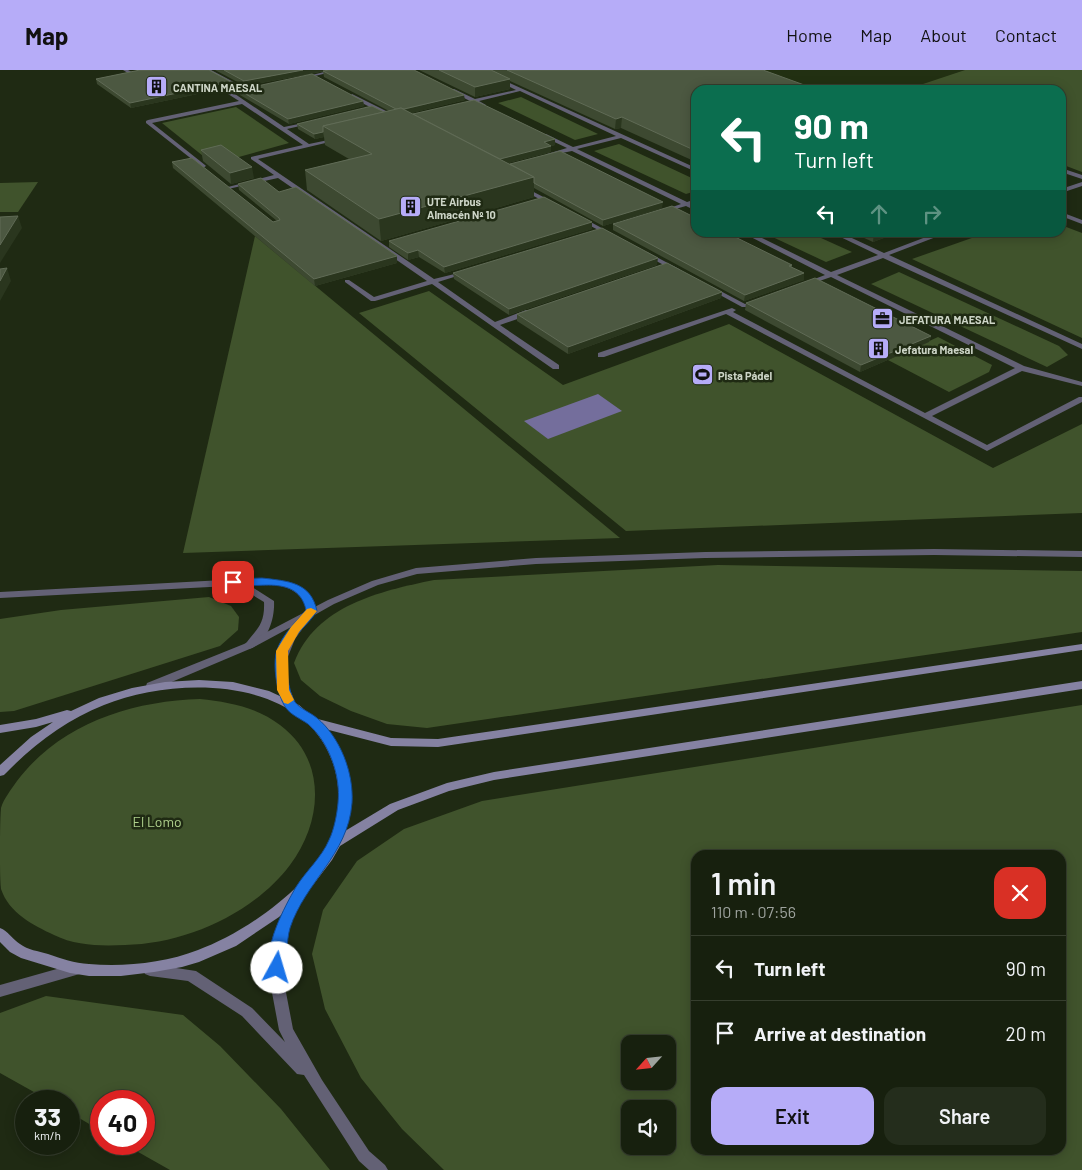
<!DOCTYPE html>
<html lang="en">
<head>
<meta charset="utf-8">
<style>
  body { margin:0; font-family:Barlow,sans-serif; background:#242d1c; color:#f1f3f6; height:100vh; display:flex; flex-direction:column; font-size:19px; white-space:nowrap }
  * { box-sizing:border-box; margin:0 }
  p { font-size:16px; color:#9ea39e }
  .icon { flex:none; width:28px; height:28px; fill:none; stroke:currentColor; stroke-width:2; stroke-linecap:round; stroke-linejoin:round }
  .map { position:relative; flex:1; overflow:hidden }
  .panel { position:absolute; left:691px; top:780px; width:375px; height:305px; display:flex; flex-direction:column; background:#17200e; border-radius:15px; box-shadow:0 2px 12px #0003,0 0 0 1px #363e2e }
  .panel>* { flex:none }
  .hud { position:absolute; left:691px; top:15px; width:375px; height:152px; border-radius:15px; box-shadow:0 2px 12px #0003,0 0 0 1px #363e2e; background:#0b6e4f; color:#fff; overflow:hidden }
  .needle { width:32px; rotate:243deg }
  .fabs { position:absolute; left:621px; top:965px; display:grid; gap:10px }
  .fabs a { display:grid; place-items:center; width:55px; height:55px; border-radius:10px; background:#17200e; box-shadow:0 2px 12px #0003,0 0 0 1px #363e2e; font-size:25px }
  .speed { position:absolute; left:15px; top:1020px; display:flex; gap:10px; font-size:25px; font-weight:700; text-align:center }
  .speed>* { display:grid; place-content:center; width:65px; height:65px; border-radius:50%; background:#17200e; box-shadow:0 2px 12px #0003,0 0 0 1px #363e2e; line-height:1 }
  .speed small { font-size:12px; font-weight:400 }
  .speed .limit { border:8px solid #d22; background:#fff; color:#111 }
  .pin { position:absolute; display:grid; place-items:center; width:42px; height:42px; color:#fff; margin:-21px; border-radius:10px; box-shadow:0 2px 8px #0006 }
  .me { position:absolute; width:55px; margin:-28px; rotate:6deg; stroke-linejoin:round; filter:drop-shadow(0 0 4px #0008) }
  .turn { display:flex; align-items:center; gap:18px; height:105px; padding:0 20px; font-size:22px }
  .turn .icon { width:65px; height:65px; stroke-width:2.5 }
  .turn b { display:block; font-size:35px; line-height:42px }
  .lanes { display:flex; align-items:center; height:48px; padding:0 20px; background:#0003; justify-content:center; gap:25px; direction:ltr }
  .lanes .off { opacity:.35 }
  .round { display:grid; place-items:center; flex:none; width:52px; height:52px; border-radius:15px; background:#242d1c }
  .summary { display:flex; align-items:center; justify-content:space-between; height:85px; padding:0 20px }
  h1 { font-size:30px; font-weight:600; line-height:38px }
  .action { display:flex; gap:10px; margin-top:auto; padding:10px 20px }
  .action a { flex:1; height:58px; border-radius:15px; background:#b6acf8; color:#111; font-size:20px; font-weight:600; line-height:58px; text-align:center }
  .action a+a { background:#242d1c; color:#f1f3f6 }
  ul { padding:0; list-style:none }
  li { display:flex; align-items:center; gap:15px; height:65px; padding:0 20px; border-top:1px solid #363e2e }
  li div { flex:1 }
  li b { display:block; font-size:19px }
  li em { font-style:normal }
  header { display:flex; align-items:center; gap:30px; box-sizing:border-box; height:70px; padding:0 25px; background:#b6acf8; color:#111 }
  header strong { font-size:24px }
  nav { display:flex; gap:28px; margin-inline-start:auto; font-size:18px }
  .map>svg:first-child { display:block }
  .built { fill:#223012 }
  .green { fill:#40532c; fill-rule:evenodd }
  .water { fill:#746e9c }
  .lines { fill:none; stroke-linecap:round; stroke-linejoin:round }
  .service { fill:#636175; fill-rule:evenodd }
  .minor { fill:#636175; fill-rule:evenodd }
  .tertiary { fill:#636175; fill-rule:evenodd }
  .secondary { fill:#8582a2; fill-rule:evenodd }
  .wall { fill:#3d4931 }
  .shaded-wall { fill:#2a361e }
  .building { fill:#4c5841; stroke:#606b56 }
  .route { fill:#1a73e8; stroke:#114b97 }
  .slow { fill:#f59e0b }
  .labels { text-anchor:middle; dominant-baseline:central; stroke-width:5; stroke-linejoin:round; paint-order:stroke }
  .far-poi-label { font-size:11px; font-weight:bold; fill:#cdd5c7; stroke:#1f2a13; text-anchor:start }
  .park-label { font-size:14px; fill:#afd18c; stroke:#1f2a13 }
</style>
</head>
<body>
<header>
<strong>Map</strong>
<nav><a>Home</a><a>Map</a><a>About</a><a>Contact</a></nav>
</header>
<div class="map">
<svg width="1082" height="1100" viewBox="0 0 1082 1100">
  <rect width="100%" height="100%" fill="#1f2a13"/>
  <path class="built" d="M740 0H965L918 16 926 20H794Z"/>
  <g class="green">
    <path d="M965 0H1082V102L1061 94V20H926L917 16Z"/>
    <path d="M521 27 598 64 575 70 498 33Z"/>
    <path d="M236 37 289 73 228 90H208L162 53Z"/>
    <path d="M619 74 696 110V121L686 124 594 81Z"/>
    <path d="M38 112 18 142H0V113Z"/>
    <path d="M1061 155 1082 163V268L912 189 986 163 1061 162Z"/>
    <path d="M764 163H810L852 182 826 192Z"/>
    <path d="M255 166 620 468 183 483Z"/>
    <path d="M899 202 1059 276 1068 285 1047 297 871 214Z"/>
    <path d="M429 221 563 315 729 254 993 398 1082 354V443L626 461 359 243Z"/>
    <path d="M938 267 992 295 989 302 949 322 888 290Z"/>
    <path d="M718 495 1082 501V562L427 658 387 654 351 641 320 626 301 610 294 593C315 536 380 521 434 510Z"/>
    <path d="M209 527 231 536 239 547 238 560 220 576 14 641 0 642V549L61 540Z"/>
    <path d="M200 629C228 632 257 637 280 655 327 690 323 751 290 795 253 844 185 874 125 875 101 876 76 876 54 865 33 855 9 843 1 819 0 809 0 794 0 783 0 769 0 751 1 738 4 728 11 720 17 711 60 654 131 631 200 629Z"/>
    <path d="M1082 635V1100H444L402 1059 361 1008 325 939 312 884 323 840 357 791 404 759 482 731ZM696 785H1061V1080H696ZM630 974H668V1011H630ZM630 1039H668V1076H630Z"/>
    <path d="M46 926 183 945 220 976 281 1039 330 1100H170L124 1074H144V1031H101V1061L69 1042V1031H50L0 1003V943Z"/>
  </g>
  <path class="water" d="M598 324 622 341 548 369 524 351Z"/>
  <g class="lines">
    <g class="service">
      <path d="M123 0H128L132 2 157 0 131 5Z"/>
      <path d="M205 0H211L245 18 258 16V18L235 24 284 57 313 51V53L287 59 309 74 338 68V70L258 89 434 209 467 201V203L438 212 495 252 526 240H532V244L500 255 559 295V299H553L432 214 375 231H371L345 212V210H349L374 227 427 211 278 108 228 119V117L274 105 251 89V87L303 75 242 34 152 53 205 95 206 96 203 98 146 53V51L148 50 239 31 228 24 240 20Z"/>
      <path d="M332 0H340L302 9 300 8Z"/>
      <path d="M475 0H481L696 98V102L694 101 621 68 577 79 687 132 696 129V133L692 134 696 137V141L686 136 661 143V141L681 134 572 81 547 86V84L567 78 542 66V64H546L573 77 616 66 520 21 479 31 486 35 484 38 450 21V19H454L475 29 516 20Z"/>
      <path d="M352 24 386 41 387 42 382 43 350 27Z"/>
      <path d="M1061 98 1082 105V109L1061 102Z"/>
      <path d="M1082 112V116L1061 123V119Z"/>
      <path d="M524 117 555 133 556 134 551 135 522 120 521 119Z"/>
      <path d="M1061 142 1082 150V154L1061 146Z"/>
      <path d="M579 148H583L613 164 608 165 579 150Z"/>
      <path d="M741 162H750L831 202 878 185 830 162H839L884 183 939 162H949L889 185 1082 274V279L883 188 837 205 1024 296 1082 312V316L1022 301 932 346 987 375 1079 327H1082V332L987 381 726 244 604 287H598V283L732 238 736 240 733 242 925 343 1015 298 831 207 808 215H804V213L825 205Z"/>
      <path d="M647 182 679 199 680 200 675 201 645 185 644 184Z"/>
      <path d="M711 216 745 234 757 230 760 232 746 237H742L709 219 708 218Z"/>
      <path d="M262 508C289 511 307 513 317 541L316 543H308C306 539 305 533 302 529 290 512 263 514 245 515L252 517 274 531C275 548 268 573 249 579L244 576C256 559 265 556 264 532L246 521 229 516 0 528V522Z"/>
      <path d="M78 893 83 895 85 899 83 903 0 927V915Z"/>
    </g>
    <path class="minor" d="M934 479 1082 481V487L934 485 705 488 536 494 417 504 378 515 334 534 311 547 295 569 287 589V612L297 637 296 640H288C271 608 273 586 293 556L252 578 155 619H147L146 616 147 613 244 574 328 530 372 511 416 498 536 488 705 482Z"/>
    <path class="tertiary" d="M301 816 305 817 307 821 289 857 284 883V912L293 959 322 1010 369 1081 385 1095 388 1100H369L359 1091 304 1005 297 1004 242 946 188 911 150 906 145 904 143 900 145 896 150 894 196 901 252 938 285 972 279 960 270 912V883L277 857 297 817Z"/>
    <path class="secondary" d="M1082 574V580L438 677 391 676 325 659C351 700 354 713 345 761L390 734 447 713 494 702 1082 611V619L494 710 449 721 398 740 340 776 332 790 313 815 279 847 236 876 199 892 182 897 154 902 121 906H89L70 903 21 888 10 882 0 872V858C8 861 12 869 20 874 28 880 38 881 48 884 62 889 74 893 89 894 124 897 165 893 198 880 243 864 311 817 330 771 339 750 341 722 335 700 310 606 178 605 104 635 66 650 33 675 4 705L0 706V695L31 667 53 652 36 657 0 663V655L36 649 67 640 71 641 99 628 132 618 165 612 199 610 233 612 269 621 299 635 314 648 391 668 438 669Z"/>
  </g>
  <g class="wall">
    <path d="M140 0 235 14V20L231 21 226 18 131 38 97 14 96 9Z"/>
    <path d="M215 0H414L465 30 411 43 555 69V75L551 76V82L508 93 662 138 603 156 534 118V127L381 171 307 120 305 100 349 89 325 75 324 67 315 69 298 59 297 54 389 41 324 7 323 1H326L245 16Z"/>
    <path d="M419 0H763L696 20V92L621 58 615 59 510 11V19L475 27Z"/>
    <path d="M239 20 363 31 364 36 289 54 240 25Z"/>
    <path d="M201 80 254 108 231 114 203 91Z"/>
    <path d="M172 92 273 152 277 151 239 120 238 114 279 122 397 186V193L315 216 173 98Z"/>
    <path d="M613 154 792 195V197L804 210 744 231 613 160Z"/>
    <path d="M592 159 445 203 419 187 408 190 389 177V171Z"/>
    <path d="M851 162H900L873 172Z"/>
    <path d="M657 195 509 245 454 209 453 203Z"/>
    <path d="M722 222 721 228 568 284 517 251V244Z"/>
    <path d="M746 233 931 266 929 272 860 302 745 240Z"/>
  </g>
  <g class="shaded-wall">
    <path d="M303 0H330L245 16 244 11Z"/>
    <path d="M510 9V19L475 27V17Z"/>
    <path d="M225 13 226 18 131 38 130 33Z"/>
    <path d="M235 14V20L231 21V16Z"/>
    <path d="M464 25 465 30 399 46V41Z"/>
    <path d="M363 31 364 36 289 54 288 49Z"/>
    <path d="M622 47 621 58 615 59 616 49Z"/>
    <path d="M323 62 324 67 315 69 314 64Z"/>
    <path d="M555 69V75L551 76V82L493 97V91L544 72Z"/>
    <path d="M252 97 254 108 231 114 230 103Z"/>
    <path d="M534 107V127L381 171 379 149Z"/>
    <path d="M663 132 662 138 603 156V150Z"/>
    <path d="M18 146 22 158 0 193V175Z"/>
    <path d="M592 152V159L445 203 444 197Z"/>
    <path d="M874 162H900L873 172Z"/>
    <path d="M418 180 419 187 408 190V183Z"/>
    <path d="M397 186V193L315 216 314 209Z"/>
    <path d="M658 188 657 195 509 245V239Z"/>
    <path d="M7 198 11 211 0 231V211Z"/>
    <path d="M804 203V210L744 231 745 225Z"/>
    <path d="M722 222 721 228 568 284V277Z"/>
    <path d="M931 266 929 272 860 302 861 295Z"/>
  </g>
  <g class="building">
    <path d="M140 0H209L235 14 231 16 225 13 130 33 96 9Z"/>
    <path d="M224 0H303L244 11Z"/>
    <path d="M329 0H414L464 25 404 39 401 38 396 39 323 1Z"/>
    <path d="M439 0H491L510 9 475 17Z"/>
    <path d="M507 0H763L818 20H696V81L622 47 616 49Z"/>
    <path d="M312 4 363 31 288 49 239 20Z"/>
    <path d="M474 30 555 69 544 72 551 76 500 89 413 44Z"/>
    <path d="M372 36 384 42 323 56V62L314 64 297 54Z"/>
    <path d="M401 38 534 107 379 149 305 100 372 84 323 56Z"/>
    <path d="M221 75 252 97 230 103 201 80Z"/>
    <path d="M560 81 663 132 603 150 534 113V107L510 94Z"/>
    <path d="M192 88 273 152 280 150 279 148 238 114 261 108 279 122 296 117 397 186 314 209 172 92Z"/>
    <path d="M544 127 592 152 444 197 418 180 408 183 389 171Z"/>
    <path d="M672 136 696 148V162H725L792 195 789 196 804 203 745 225 613 154Z"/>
    <path d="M18 146 0 175V147Z"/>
    <path d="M602 158 658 188 509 239 453 203Z"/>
    <path d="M667 193 722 222 568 277 517 244Z"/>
    <path d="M7 198 0 211V199Z"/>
    <path d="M815 208 931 266 861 295 746 233Z"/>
  </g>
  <path class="route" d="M262 508C288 511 311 512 317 541 309 554 293 565 288 580 285 593 288 622 295 632 300 639 310 642 317 648 340 667 354 703 352 733 348 785 305 812 290 858 286 871 288 891 282 902L277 904 272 902C261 880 285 836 296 817 306 801 322 787 329 770 334 760 337 744 338 733 341 706 329 672 308 654 301 649 291 645 286 638 277 626 272 594 277 580 282 565 296 552 306 540 297 498 241 525 228 512L233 509Z"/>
  <path class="slow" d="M311 538 317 541 299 562 288 581 289 620 294 630 288 634 284 633 277 620 276 581 291 557 307 539Z"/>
  <defs>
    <symbol id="building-square" viewBox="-11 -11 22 22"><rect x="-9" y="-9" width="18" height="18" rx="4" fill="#b6acf8" stroke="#1f2a13"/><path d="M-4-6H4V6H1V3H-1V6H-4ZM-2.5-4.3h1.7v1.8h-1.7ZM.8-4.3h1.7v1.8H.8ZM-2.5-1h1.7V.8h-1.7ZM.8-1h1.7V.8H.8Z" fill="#111"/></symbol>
    <symbol id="office-square" viewBox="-11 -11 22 22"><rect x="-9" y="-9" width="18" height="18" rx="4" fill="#b6acf8" stroke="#1f2a13"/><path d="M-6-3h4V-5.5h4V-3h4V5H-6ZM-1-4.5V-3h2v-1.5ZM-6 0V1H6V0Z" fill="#111"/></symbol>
    <symbol id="stadium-square" viewBox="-11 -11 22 22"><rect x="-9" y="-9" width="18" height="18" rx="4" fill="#b6acf8" stroke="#1f2a13"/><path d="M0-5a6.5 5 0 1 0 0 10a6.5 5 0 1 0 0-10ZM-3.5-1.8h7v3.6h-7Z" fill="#111"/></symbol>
  </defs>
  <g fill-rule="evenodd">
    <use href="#building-square" x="144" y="4" width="25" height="25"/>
    <use href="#building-square" x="398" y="124" width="25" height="25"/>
    <use href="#office-square" x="870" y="236" width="25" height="25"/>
    <use href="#building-square" x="866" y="266" width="25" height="25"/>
    <use href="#stadium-square" x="690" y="292" width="25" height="25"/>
  </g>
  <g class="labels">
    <g class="far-poi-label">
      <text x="173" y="17">CANTINA MAESAL</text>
      <text x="427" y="131">UTE Airbus<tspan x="427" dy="13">Almacén Nº 10</tspan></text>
      <text x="899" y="249">JEFATURA MAESAL</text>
      <text x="895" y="279">Jefatura Maesal</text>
      <text x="718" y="305">Pista Pádel</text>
    </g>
    <g class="park-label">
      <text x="157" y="751">El Lomo</text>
    </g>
  </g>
</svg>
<div class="fabs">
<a><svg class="needle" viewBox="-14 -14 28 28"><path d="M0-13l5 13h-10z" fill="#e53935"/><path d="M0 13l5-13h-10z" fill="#9ea39e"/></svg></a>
<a><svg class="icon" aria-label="sound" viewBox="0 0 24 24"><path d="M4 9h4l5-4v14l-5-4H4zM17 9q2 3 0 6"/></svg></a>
</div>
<div class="speed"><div>33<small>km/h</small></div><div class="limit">40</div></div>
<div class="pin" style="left:233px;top:512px;background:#d93025"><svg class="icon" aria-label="arrive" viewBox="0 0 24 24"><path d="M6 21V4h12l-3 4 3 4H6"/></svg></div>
<svg class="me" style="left:277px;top:898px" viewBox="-20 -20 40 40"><circle r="19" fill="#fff"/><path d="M0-13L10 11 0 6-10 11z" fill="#1a73e8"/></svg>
<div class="hud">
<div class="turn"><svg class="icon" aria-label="left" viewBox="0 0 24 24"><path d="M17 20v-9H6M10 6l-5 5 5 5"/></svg><div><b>90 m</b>Turn left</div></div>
<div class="lanes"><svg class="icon" aria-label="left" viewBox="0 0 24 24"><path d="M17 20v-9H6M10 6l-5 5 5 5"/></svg><svg class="icon off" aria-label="ahead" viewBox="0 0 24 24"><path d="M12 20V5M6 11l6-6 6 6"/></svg><svg class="icon off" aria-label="right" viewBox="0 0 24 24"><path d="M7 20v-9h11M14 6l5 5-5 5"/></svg></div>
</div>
<section class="panel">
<div class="summary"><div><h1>1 min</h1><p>110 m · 07:56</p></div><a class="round" style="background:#d93025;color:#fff"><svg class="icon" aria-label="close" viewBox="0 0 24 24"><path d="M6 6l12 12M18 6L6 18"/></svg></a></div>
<ul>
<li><svg class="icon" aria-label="left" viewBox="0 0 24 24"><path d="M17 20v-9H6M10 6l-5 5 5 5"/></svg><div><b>Turn left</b></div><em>90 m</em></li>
<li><svg class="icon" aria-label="arrive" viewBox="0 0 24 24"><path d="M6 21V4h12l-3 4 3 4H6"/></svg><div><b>Arrive at destination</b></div><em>20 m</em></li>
</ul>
<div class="action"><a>Exit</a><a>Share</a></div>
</section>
</div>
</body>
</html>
